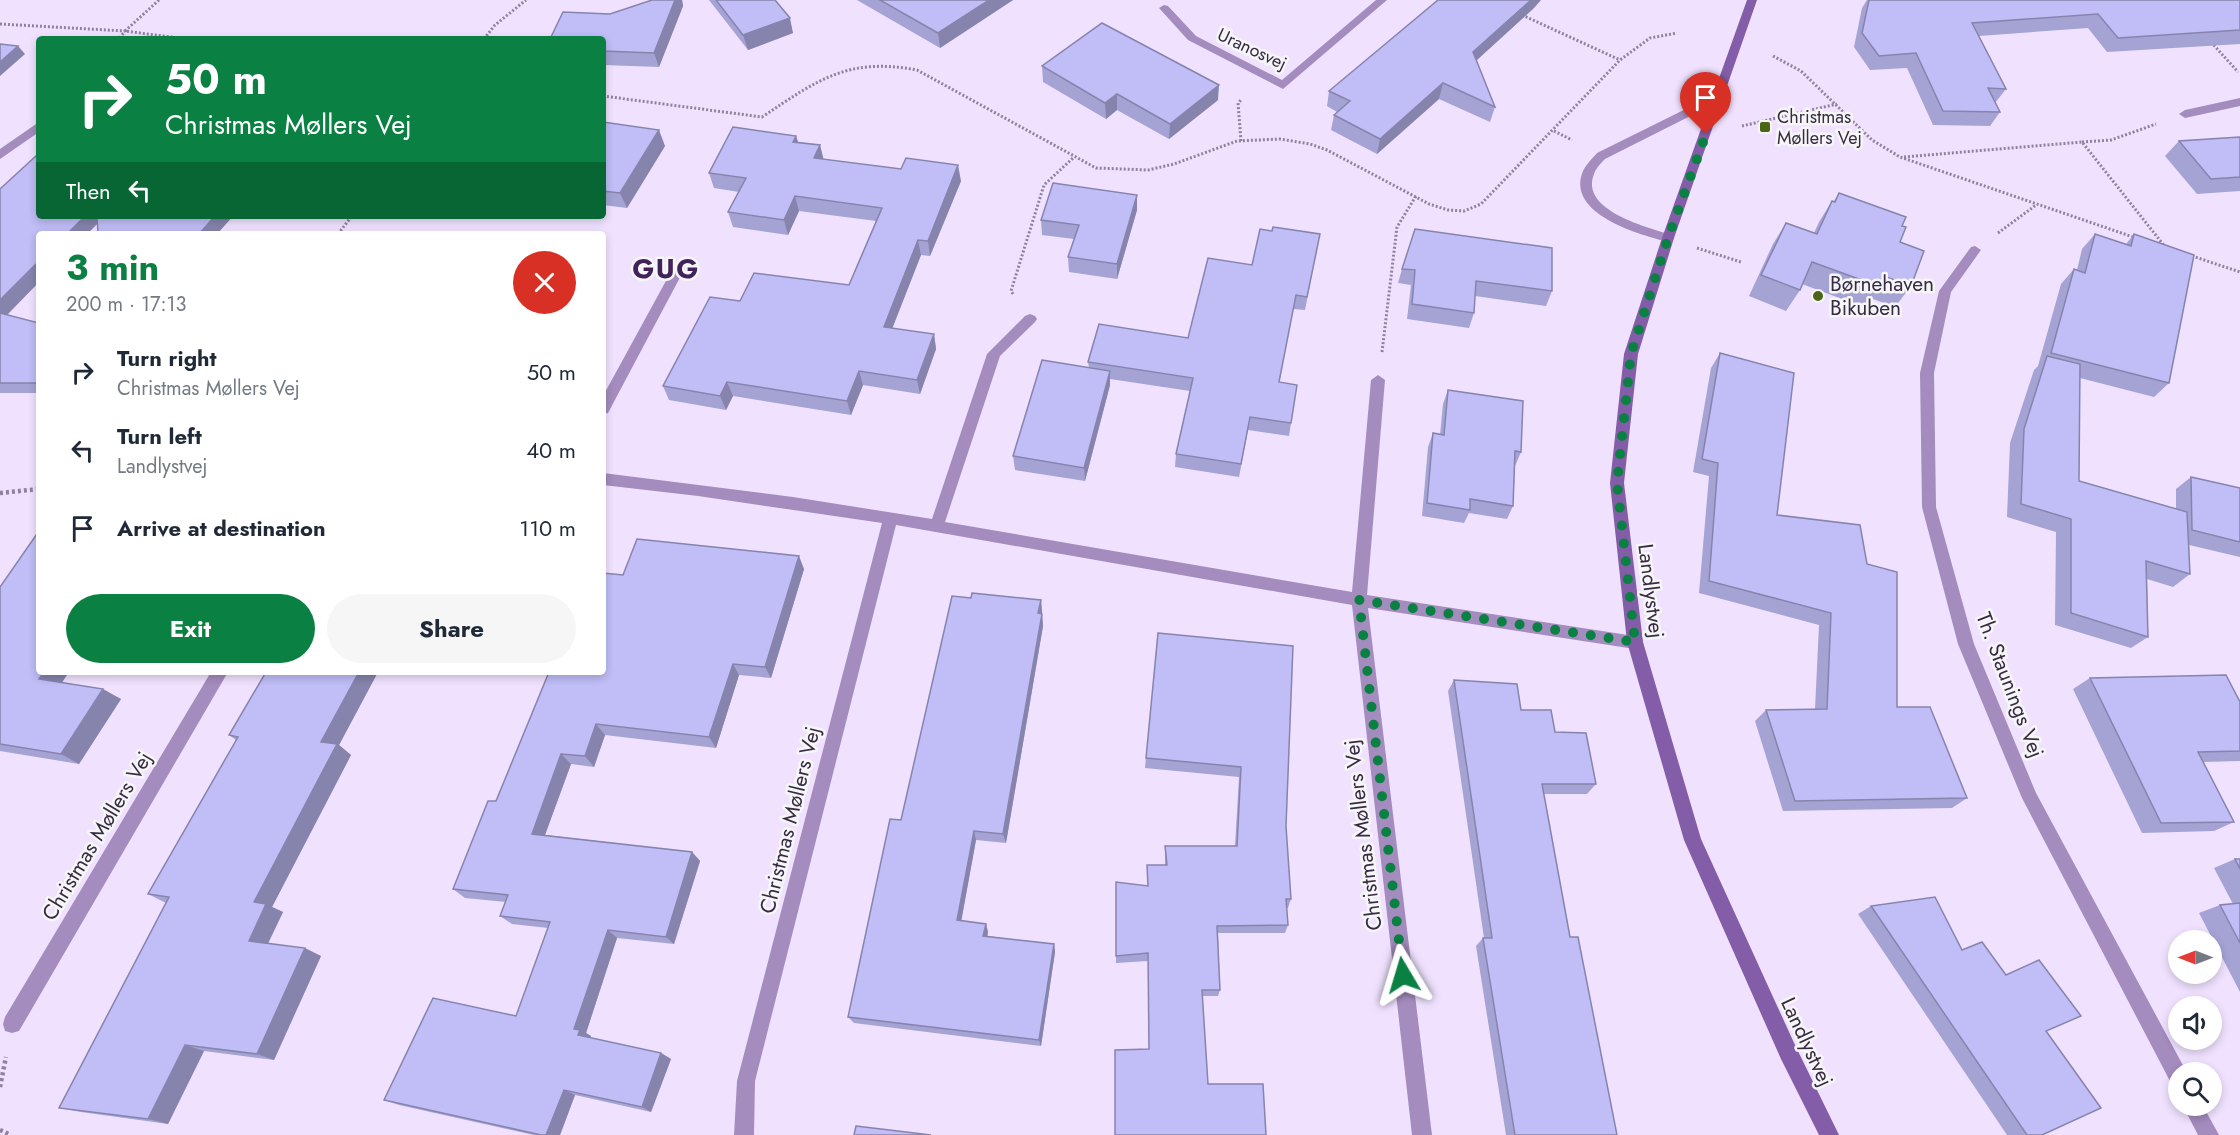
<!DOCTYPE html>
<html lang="en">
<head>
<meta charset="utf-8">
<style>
  body { margin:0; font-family:Jost,sans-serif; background:#f6f6f7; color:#1f2937; height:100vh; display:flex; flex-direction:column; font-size:22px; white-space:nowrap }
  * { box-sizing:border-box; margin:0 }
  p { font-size:20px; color:#747a83 }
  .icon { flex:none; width:33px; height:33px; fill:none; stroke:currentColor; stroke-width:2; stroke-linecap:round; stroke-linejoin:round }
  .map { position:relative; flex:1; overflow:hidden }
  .panel { position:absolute; left:36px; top:231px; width:570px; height:444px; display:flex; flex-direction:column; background:#fff; border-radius:6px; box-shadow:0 3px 9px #0003 }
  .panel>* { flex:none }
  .banner { position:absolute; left:36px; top:36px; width:570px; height:183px; border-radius:6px; box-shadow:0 3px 9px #0003; background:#0b8043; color:#fff; overflow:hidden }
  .needle { width:39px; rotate:270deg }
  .controls { position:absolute; left:2168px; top:930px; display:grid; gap:12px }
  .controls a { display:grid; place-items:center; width:54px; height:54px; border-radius:50%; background:#fff; box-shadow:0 3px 9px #0003; font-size:30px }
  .pin { position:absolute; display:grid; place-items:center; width:51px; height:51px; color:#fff; margin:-62px -26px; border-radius:50% 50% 50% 0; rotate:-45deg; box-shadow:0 0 6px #0007 }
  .pin .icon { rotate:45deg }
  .me { position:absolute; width:66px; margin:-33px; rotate:353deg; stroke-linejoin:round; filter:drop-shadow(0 0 4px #0008) }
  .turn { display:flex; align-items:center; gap:21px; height:126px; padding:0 30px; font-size:27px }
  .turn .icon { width:78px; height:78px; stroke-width:2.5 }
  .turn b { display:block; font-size:42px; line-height:51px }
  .then { display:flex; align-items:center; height:57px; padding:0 30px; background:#0003; gap:12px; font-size:22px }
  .round { display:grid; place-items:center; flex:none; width:63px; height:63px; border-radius:32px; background:#f6f6f7 }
  .summary { display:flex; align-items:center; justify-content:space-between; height:102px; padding:0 30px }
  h1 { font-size:36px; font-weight:700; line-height:45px; color:#0b8043 }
  .button { display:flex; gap:12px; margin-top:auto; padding:12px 30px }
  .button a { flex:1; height:69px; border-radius:36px; background:#0b8043; color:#fff; font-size:24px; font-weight:700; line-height:69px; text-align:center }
  .button a+a { background:#f6f6f7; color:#1f2937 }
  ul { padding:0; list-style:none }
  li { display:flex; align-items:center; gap:18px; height:78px; padding:0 30px }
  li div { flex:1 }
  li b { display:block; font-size:22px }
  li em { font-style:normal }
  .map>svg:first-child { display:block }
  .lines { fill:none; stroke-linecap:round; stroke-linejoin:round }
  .path-far1 { stroke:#90829e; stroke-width:3; stroke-dasharray:2 2; stroke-linecap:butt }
  .path { stroke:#90829e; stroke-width:4.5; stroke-dasharray:3 3; stroke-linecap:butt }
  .lane { fill:#a48cbe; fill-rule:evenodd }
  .street { fill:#a48cbe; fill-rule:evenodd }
  .secondary { fill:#835da7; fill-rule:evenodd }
  .wall { fill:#a5a3d4 }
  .shaded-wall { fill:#8684ad }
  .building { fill:#c0bdf7; stroke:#8684ad; stroke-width:1.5 }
  .route { stroke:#0b8043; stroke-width:10; stroke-dasharray:0 18 }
  .poi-dot { fill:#4b6517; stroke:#f6f6f6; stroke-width:2 }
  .labels { text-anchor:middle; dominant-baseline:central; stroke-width:5; stroke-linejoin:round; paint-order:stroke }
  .far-street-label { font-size:18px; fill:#382a45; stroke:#f6f6f6 }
  .far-poi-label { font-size:18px; fill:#382a45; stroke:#f6f6f6; text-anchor:start }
  .poi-label { font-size:21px; fill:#382a45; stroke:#f6f6f6; text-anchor:start }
  .street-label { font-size:21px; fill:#382a45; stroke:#f6f6f6 }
  .district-label { font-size:27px; font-weight:bold; letter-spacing:1.5px; fill:#41225b; stroke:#f6f6f6 }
</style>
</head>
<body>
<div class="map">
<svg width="2240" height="1135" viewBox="0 0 2240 1135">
  <rect width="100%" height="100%" fill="#f0e2ff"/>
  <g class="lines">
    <g class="path-far1">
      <path d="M159 0 125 31 185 39"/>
      <path d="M1522 15 1620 60"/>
      <path d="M0 24 125 31 119 39"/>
      <path d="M484 39 495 25 526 0"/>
      <path d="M2211 42 2238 72"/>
      <path d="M1773 56 1801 71 1872 140 1900 157 2136 238"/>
      <path d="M603 96 762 117C818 80 847 57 917 70L1096 168 1148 170 1174 164 1237 141 1280 139 1310 144 1327 150 1429 204 1448 210 1464 211 1481 204 1620 60 1650 38 1677 33"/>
      <path d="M1742 126 1837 104"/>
      <path d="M1554 131 1572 140"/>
      <path d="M1241 141 1238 103 1242 99"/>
      <path d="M2082 142 2111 140 2156 124"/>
      <path d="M1904 157 2082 142 2166 248"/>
      <path d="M1998 233 2036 205"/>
      <path d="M338 234 352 216"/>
      <path d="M1697 248 1741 262"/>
      <path d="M2192 256 2240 272"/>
      <path d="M1013 294 1011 291 1044 185 1073 158"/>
      <path d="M1382 352 1397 227 1416 196"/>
    </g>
    <g class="path">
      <path d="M0 493 39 489"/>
      <path d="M0 1087 6 1057"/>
      <path d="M0 1130 11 1135"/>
    </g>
    <path class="lane" d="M1720 92 1726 96 1724 99 1605 159C1601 163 1596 168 1594 174 1579 211 1650 228 1672 235L1674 238 1672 241 1668 242C1641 235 1572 216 1581 177 1583 167 1591 160 1597 153Z"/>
    <g class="street">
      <path d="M1376 0H1387L1283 89 1188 40 1159 8 1164 5 1168 6 1196 36 1282 80Z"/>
      <path d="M2240 98V106L2185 118 2179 114 2185 110Z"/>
      <path d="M39 122V132L0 159V149Z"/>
      <path d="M1975 246 1981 250 1951 292 1934 373 1936 507 1974 644 2036 793 2185 1069 2186 1072H2178V1085L2171 1083 2022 798 1958 644 1922 507 1920 373 1939 291 1971 247Z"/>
      <path d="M679 263 685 268 608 413 603 414V396L673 268Z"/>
      <path d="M1030 314 1035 316 1037 319 1035 322 1000 356 945 522 1352 592 1371 380 1378 375 1385 380 1367 595 1641 637 1643 642 1641 647 1635 649 1368 608 1432 1135H1412L1352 605 896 525 755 1081 754 1135H734L737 1081 882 523 698 496 603 485V473L793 497 932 519 987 354 1025 316Z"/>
      <path d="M211 672H228L19 1031 12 1033 5 1031 3 1024 5 1017Z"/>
      <path d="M2183 1106H2203L2219 1135H2198Z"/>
    </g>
    <path class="secondary" d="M1747 0H1757L1674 238 1638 354 1624 483 1643 642 1701 839 1795 1045 1839 1135H1819L1781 1059 1684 840 1627 642 1610 483 1624 354 1662 238Z"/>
  </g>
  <g class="wall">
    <path d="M652 0H682L683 6 659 67 603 65V39Z"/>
    <path d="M709 0H775L793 33 748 50Z"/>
    <path d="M857 0H1013L940 48Z"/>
    <path d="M1867 0H2240V44L2107 52 2088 28 1979 36 2006 89 1995 103 2000 112 1990 126 1933 125 1907 68 1870 70 1854 47 1862 8Z"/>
    <path d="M1534 8 1476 61 1495 107 1490 122 1439 99 1377 154 1331 130 1334 115 1337 112 1327 106 1329 91Z"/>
    <path d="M1042 66 1218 100 1169 139 1117 110 1106 119 1043 82Z"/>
    <path d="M603 122 665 146 627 208 603 205Z"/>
    <path d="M796 136 798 142 820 145 823 159 961 181 930 256 921 255 892 328 934 334 936 349 920 394 863 385 851 415 733 396 726 410 669 400 663 386 740 301 849 285 876 221 799 211 788 235 733 227 728 212 739 192 714 188 709 173Z"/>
    <path d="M2240 137V191L2197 194 2165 156 2179 141Z"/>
    <path d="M0 189 39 216H233L217 234 97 224 87 234H39V282L7 315 39 323V393H0Z"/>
    <path d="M1839 193 1902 226 1900 242 1911 286 1895 307 1873 299 1866 308 1802 284 1800 290 1786 311 1749 296 1773 244 1786 223 1814 233 1819 222 1832 201H1834Z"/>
    <path d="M1137 210 1117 279 1069 272 1068 257 1074 239 1042 235 1041 220Z"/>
    <path d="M1272 231 1320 234 1305 310 1293 309 1279 383 1291 423 1289 436 1248 430 1239 477 1175 467 1176 454 1190 391 1110 379V385L1085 481 1015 470 1013 456 1089 368 1088 362 1188 338 1252 265Z"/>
    <path d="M2095 234 2126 244 2134 234 2169 383 2154 397 2080 378 2079 481 2176 509V489L2191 477 2240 488V557L2189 545 2190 574 2173 587 2147 579 2148 637 2131 648 2055 625 2056 532 2007 517 2010 443 2034 370 2038 366 2061 284 2074 269 2077 270 2082 249Z"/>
    <path d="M1402 269 1552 291 1546 306 1475 296 1474 313 1469 328 1407 319 1411 285 1398 283Z"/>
    <path d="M1720 353 1777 515 1867 564 1897 707 1967 798 1952 808 1783 811 1755 721 1766 710 1815 709 1819 625 1699 593 1709 476 1693 472 1711 368Z"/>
    <path d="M1448 390 1521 452 1515 466 1513 506 1507 519 1469 513 1464 523 1422 516 1428 447 1433 433 1440 435 1443 404Z"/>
    <path d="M804 569 771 678 739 675 716 748 605 735 594 767 571 764 545 835 692 852 700 861 674 944 617 938 586 1033 591 1036 590 1038 661 1053 671 1059 651 1112 575 1095 560 1135H534L399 1105 384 1100 516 1016 548 928 512 924 500 916 506 902 465 898 453 889 496 801 623 575Z"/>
    <path d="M0 587 62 682 121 699 79 764 0 751Z"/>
    <path d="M971 598 1041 600 1043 626 1006 843 976 840 961 921 986 924 988 932 987 936 1054 944 1055 952 1041 1046 854 1023 848 1017Z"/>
    <path d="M1158 633 1286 826 1291 899 1288 908H1287L1288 925 1285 933H1218L1220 990 1218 996H1202L1208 1084 1266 1135 1149 1049 1148 961 1116 963V882L1147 886V865H1165V846H1235L1239 777 1145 768Z"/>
    <path d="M266 672H378L339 745 351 755 272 907 283 912 268 944 321 956 274 1060 204 1051 168 1124 81 1112 59 1108 166 903 148 894 236 740 229 735Z"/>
    <path d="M2090 678 2240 702V761L2203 762 2234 822 2214 831 2142 833 2073 689Z"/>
    <path d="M1454 680 1521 710 1555 732 1596 784 1587 794H1544L1570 937 1617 1135H1506L1476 946 1483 938H1484L1448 691Z"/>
    <path d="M2235 859H2240V992L2199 913 2220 905 2233 904 2214 868Z"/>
    <path d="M1871 906 1962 950 2046 1031 2042 1135H2007L1858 914Z"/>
  </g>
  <g class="shaded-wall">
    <path d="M675 0H682L683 6 659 67 654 53Z"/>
    <path d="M989 0H1013L940 48 938 33Z"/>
    <path d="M1531 0H1541L1534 8 1468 68 1473 52Z"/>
    <path d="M790 18 793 33 748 50 743 35Z"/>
    <path d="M18 46 25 54 0 76V62Z"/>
    <path d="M1443 83 1439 99 1377 154 1380 139Z"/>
    <path d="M1219 85 1218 100 1169 139 1170 124Z"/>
    <path d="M1117 94V110L1106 119 1105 103Z"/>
    <path d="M659 130 665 146 627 208 620 193Z"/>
    <path d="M796 136 801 151 793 142Z"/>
    <path d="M820 145 824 161 814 158Z"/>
    <path d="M958 165 961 181 930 256 928 241Z"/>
    <path d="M1137 195V210L1117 279V264Z"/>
    <path d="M795 196 799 211 788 235 784 220Z"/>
    <path d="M85 216H105L87 234H67Z"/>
    <path d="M215 216H233L217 234H199Z"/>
    <path d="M918 240 921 255 887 342 884 327Z"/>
    <path d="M39 261V282L1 321 0 320V300Z"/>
    <path d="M934 334 936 349 920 394 917 380Z"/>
    <path d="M859 371 863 385 851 415 847 401Z"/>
    <path d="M1110 371V385L1085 481 1084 468Z"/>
    <path d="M727 382 733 396 726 410 720 396Z"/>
    <path d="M799 556 804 569 771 678 765 667Z"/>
    <path d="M1041 600 1042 612 1040 624 1042 614 1043 626 1006 843 1003 834Z"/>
    <path d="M733 664 739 675 716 748 709 737Z"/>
    <path d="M44 672H69L57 690 39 679Z"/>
    <path d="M359 672H378L339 745 351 755 272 907 283 912 265 949 249 941 254 902 321 742Z"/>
    <path d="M103 689 121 699 79 764 61 754Z"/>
    <path d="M596 724 605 735 594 767 585 756Z"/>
    <path d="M561 754 571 764 542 843 532 834Z"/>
    <path d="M974 831 976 840 960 928 957 920Z"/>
    <path d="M692 852 700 861 674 944 666 937Z"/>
    <path d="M986 924 988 932 986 944 983 936Z"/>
    <path d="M608 930 617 938 586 1033 591 1036 589 1041 578 1035 574 1029Z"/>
    <path d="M1054 944 1055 952 1041 1046 1039 1040Z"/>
    <path d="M305 948 321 956 274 1060 257 1054Z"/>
    <path d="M185 1045 204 1051 168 1124 148 1119Z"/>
    <path d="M661 1053 671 1059 651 1112 642 1107Z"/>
    <path d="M564 1090 575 1095 560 1135H546Z"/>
  </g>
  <g class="building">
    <path d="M652 0H675L654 53 603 51V39H550L563 12 610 14Z"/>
    <path d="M716 0H775L790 18 743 35Z"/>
    <path d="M880 0H989L938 33Z"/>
    <path d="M1438 0H1531L1473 52 1495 107 1443 83 1380 139 1334 115 1350 101 1329 91Z"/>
    <path d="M1869 0H2240V30L2118 38 2098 14 1972 23 2006 89 1988 88 2000 112 1943 111 1916 53 1879 56 1862 33Z"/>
    <path d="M1102 23 1219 85 1170 124 1117 94 1105 103 1042 66Z"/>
    <path d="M0 44 18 46 0 62Z"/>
    <path d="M603 122 659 130 620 193 603 191Z"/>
    <path d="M733 127 796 136 793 142 820 145 814 158 901 169 906 158 958 165 928 241 918 240 884 327 934 334 917 380 859 371 847 401 727 382 720 396 663 386 710 297 740 301 754 273 849 285 882 208 795 196 784 220 728 212 746 178 709 173Z"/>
    <path d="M2240 137V177L2211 179 2179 141Z"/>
    <path d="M37 155H39V216H85L67 234H39V261L0 300V189Z"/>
    <path d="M1053 183 1137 195 1117 264 1068 257 1079 225 1041 220Z"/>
    <path d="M1839 193 1906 217 1902 226 1906 227 1900 242 1924 251 1911 286 1886 277 1881 287 1812 262 1800 290 1761 275 1786 223 1817 234 1832 201 1835 202Z"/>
    <path d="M97 216H215L199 234H98Z"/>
    <path d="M1273 227 1320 234 1307 297 1296 295 1279 382 1297 385 1291 423 1250 417 1241 464 1176 454 1193 378 1088 362 1099 324 1188 338 1208 258 1252 265 1260 229 1272 231Z"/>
    <path d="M1415 229 1552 248V291L1476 281 1474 313 1412 304 1415 270 1402 269Z"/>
    <path d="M2095 234 2131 246 2134 234 2194 255 2169 383 2051 353 2074 269 2085 273Z"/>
    <path d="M0 313 39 323 38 383H0Z"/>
    <path d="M1720 353 1794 373 1777 515 1860 525 1867 564 1897 572V707H1930L1967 798 1795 801 1766 710 1827 709 1831 613 1709 581 1718 463 1702 459Z"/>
    <path d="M2047 356 2080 364 2079 481 2187 512 2190 574 2146 561 2148 637 2071 613V519L2021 504 2024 429Z"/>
    <path d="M1042 360 1110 371 1084 468 1013 456Z"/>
    <path d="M1448 390 1523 401 1521 452 1515 451 1513 506 1470 499V510L1427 503 1433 433 1444 435Z"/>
    <path d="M2191 477 2240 488V542L2192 530Z"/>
    <path d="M39 531V672H44L39 679 103 689 61 754 0 744V587Z"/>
    <path d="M637 539 799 556 765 667 733 664 709 737 596 724 585 756 561 754 532 834 692 852 666 937 608 930 574 1029 580 1030 578 1035 661 1053 642 1107 564 1090 546 1135H541L384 1100 433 998 516 1016 550 922 500 916 508 895 453 889 488 801H496L549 672H603V573L623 575Z"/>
    <path d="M972 593 1041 600 1038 613 1042 614 1003 834 974 831 957 920 986 924 983 936 1054 944 1039 1040 848 1017 890 819 901 820 952 596 971 598Z"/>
    <path d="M1158 633 1293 646 1286 826 1291 899H1286L1288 925 1217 926 1220 990H1202L1208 1084H1263L1266 1135H1115V1050L1149 1049 1148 953 1116 956V882L1148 886 1147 865H1167L1165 846H1237L1241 767 1146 758Z"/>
    <path d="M266 672H359L321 742 337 744 254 902 266 904 249 941 305 948 257 1054 185 1045 148 1119 59 1108 169 897 148 894 238 737 229 735Z"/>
    <path d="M2226 675 2240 702V751L2198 752 2234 822 2161 823 2090 678Z"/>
    <path d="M1454 680 1517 684 1521 710H1551L1555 732 1586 733 1596 784H1542L1570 937H1578L1617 1135H1515L1483 938H1492Z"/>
    <path d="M2235 859H2240V869Z"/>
    <path d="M1935 897 1962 950 1982 942 2006 975 2039 960 2081 1016 2046 1031 2101 1108 2042 1135H2027L1871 906Z"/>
    <path d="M2240 903V943L2220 905Z"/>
    <path d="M856 1126 931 1135H854Z"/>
  </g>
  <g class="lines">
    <path class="route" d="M1403 975 1359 600 1635 642 1617 483 1631 354 1668 238 1706 134"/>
  </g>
  <g class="poi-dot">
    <rect x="1759" y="121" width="12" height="12" rx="3"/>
    <circle cx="1818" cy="296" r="6"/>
  </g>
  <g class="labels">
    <g class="far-street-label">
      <text transform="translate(1252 49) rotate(25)">Uranosvej</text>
    </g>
    <g class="far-poi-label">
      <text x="1777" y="117">Christmas<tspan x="1777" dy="21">Møllers Vej</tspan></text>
    </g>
    <g class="poi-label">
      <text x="1830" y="284">Børnehaven<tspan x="1830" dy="24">Bikuben</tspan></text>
    </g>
    <g class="street-label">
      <text transform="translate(1651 591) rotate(83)">Landlystvej</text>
      <text transform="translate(2010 685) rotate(69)">Th. Staunings Vej</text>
      <text transform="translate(790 820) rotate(-76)">Christmas Møllers Vej</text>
      <text transform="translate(1363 835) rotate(-97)">Christmas Møllers Vej</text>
      <text transform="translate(97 836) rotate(-59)">Christmas Møllers Vej</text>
      <text transform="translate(1807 1042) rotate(65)">Landlystvej</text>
    </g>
    <g class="district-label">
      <text x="666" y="268">GUG</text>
    </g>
  </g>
</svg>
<div class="controls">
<a><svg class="needle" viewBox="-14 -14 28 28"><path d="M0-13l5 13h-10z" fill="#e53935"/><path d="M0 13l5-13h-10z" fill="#747a83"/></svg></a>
<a><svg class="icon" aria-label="sound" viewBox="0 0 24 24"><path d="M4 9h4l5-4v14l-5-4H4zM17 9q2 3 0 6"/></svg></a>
<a><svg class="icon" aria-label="search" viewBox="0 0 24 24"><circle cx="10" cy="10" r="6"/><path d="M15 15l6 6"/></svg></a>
</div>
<div class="pin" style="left:1706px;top:134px;background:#d93025"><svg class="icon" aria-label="arrive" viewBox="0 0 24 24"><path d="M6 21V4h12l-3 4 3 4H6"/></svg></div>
<svg class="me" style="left:1403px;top:975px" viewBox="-20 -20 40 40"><path d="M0-17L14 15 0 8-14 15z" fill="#0b8043" stroke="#fff" stroke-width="4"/></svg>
<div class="banner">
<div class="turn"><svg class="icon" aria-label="right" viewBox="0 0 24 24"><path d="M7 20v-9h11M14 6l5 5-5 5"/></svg><div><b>50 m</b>Christmas Møllers Vej</div></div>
<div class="then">Then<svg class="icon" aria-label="left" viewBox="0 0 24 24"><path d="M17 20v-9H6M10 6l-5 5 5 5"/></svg></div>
</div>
<section class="panel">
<div class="summary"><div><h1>3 min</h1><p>200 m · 17:13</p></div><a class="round" style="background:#d93025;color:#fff"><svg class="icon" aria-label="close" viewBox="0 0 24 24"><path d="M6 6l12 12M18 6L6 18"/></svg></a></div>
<ul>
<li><svg class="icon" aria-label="right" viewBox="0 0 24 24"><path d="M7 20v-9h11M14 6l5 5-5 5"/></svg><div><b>Turn right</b><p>Christmas Møllers Vej</p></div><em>50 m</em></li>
<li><svg class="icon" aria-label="left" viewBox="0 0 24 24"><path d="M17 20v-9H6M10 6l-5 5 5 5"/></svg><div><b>Turn left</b><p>Landlystvej</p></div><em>40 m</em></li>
<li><svg class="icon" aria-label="arrive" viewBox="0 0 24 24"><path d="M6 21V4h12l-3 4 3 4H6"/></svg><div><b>Arrive at destination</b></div><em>110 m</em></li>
</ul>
<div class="button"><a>Exit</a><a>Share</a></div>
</section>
</div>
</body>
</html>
